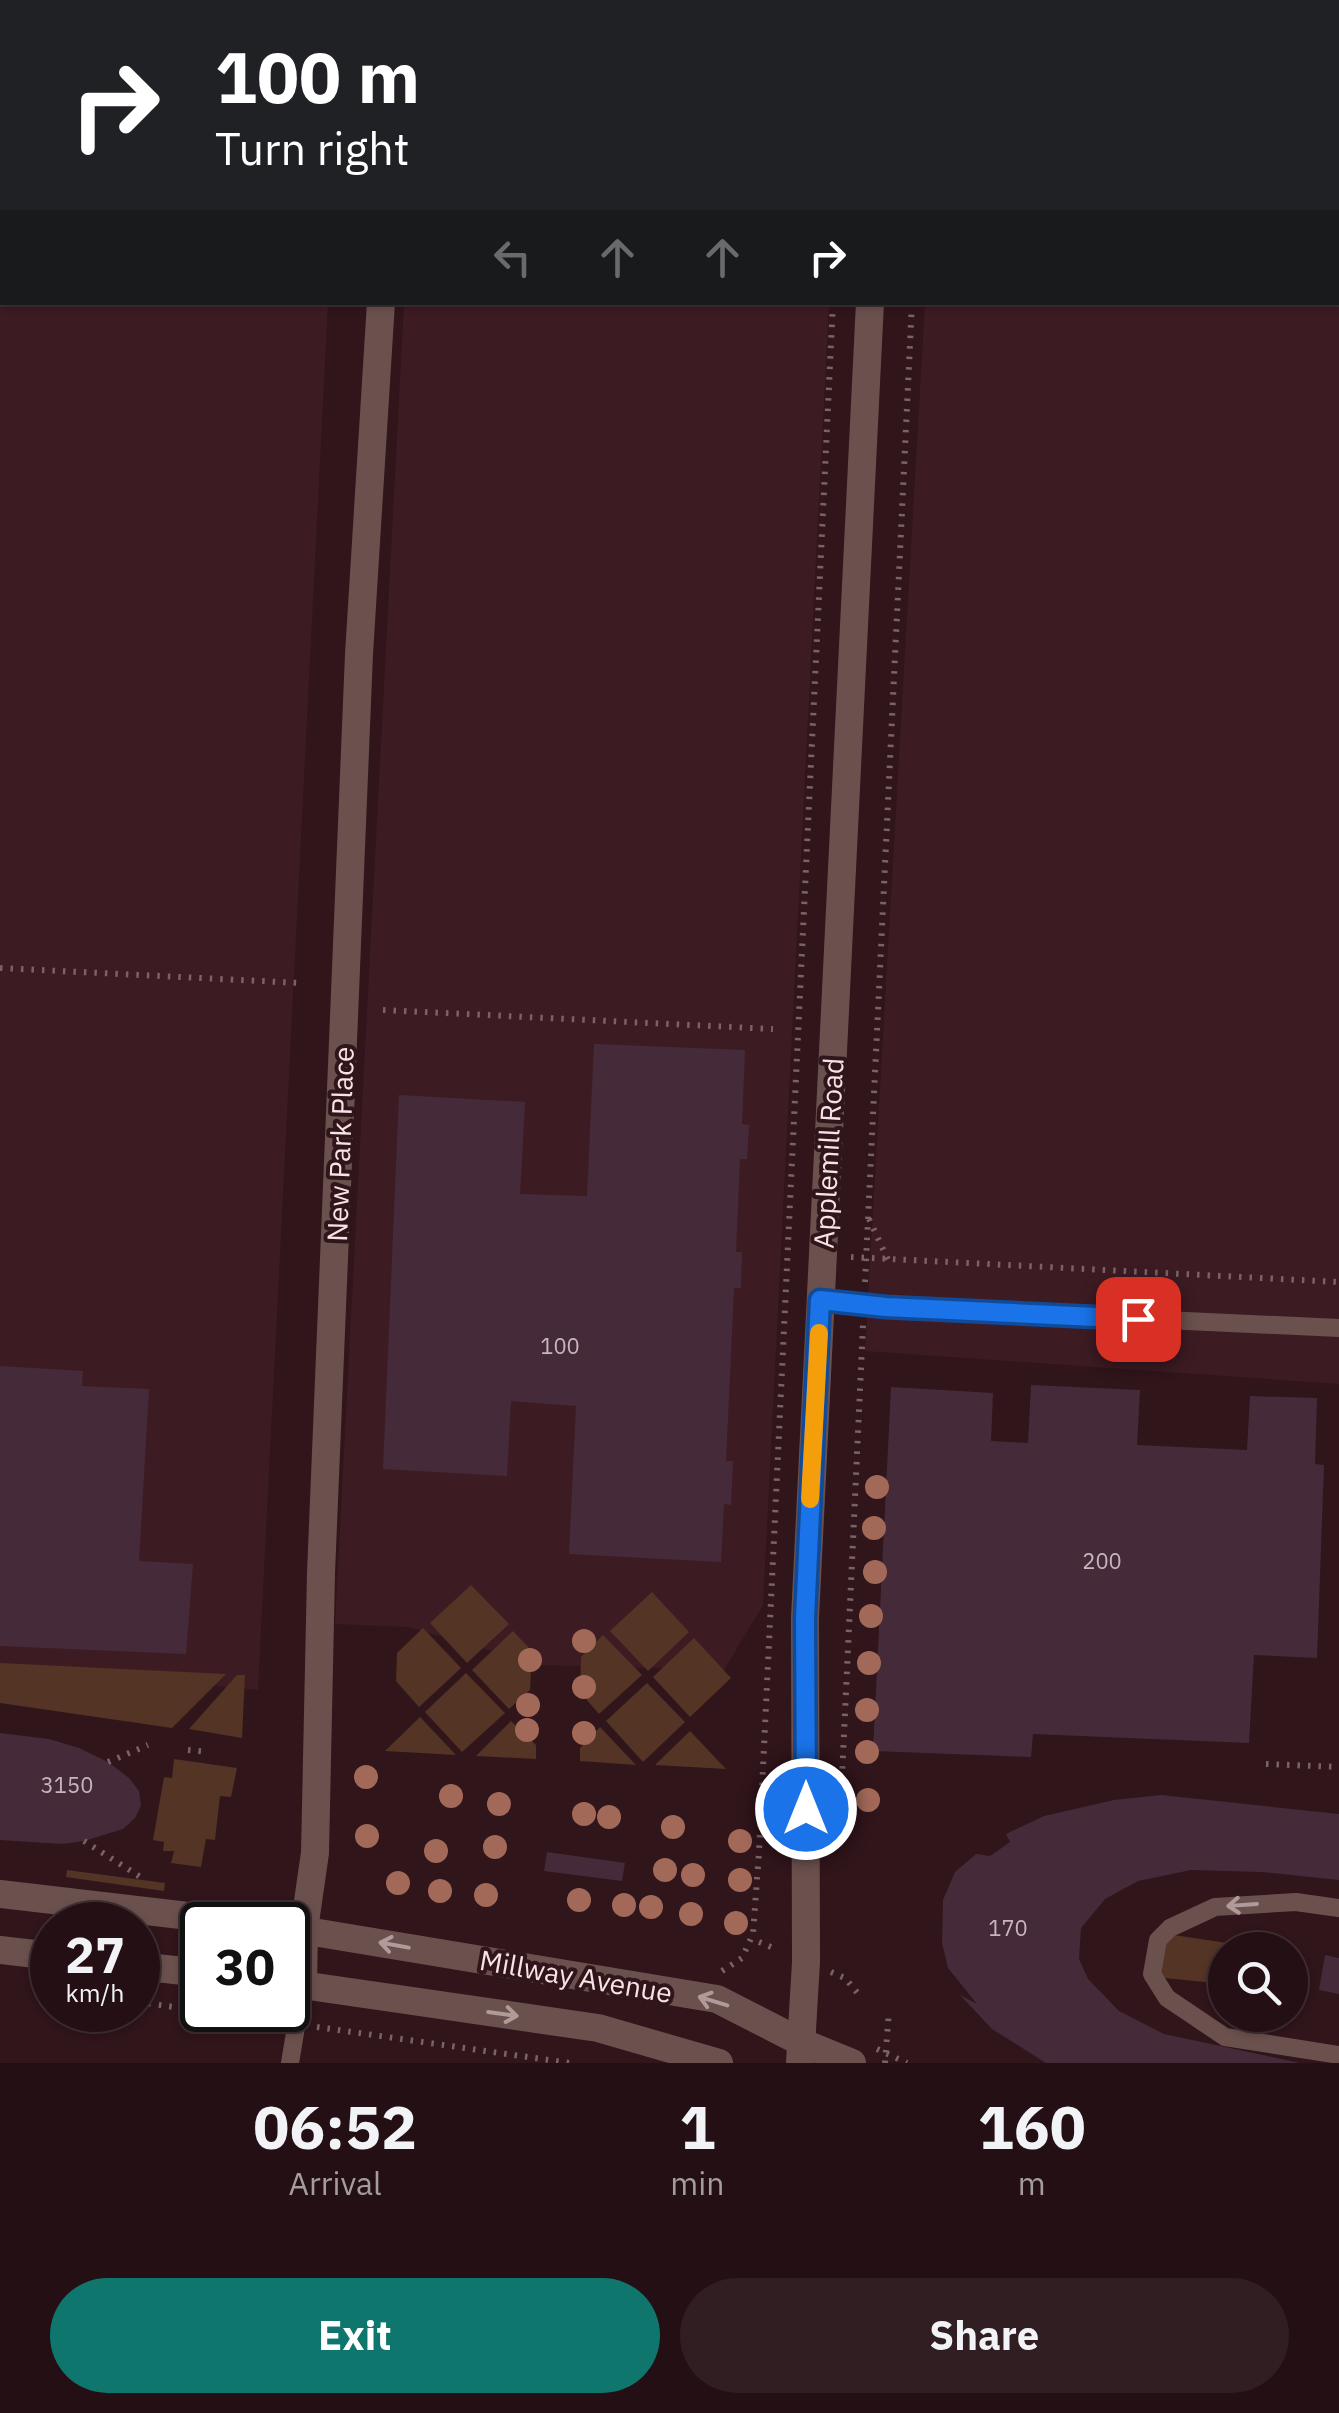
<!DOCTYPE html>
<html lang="en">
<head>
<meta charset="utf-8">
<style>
  body { margin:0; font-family:"IBM Plex Sans",sans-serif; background:#301e22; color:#f1f3f6; height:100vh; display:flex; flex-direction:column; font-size:38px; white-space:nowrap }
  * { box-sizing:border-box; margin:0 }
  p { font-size:32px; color:#a39da0 }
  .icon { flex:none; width:55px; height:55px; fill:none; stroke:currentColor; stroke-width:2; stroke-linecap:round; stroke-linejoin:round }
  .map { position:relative; height:2063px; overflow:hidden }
  .sheet { display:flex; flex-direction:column; background:#241014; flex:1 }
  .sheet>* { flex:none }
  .guide { position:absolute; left:0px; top:0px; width:1340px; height:305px; box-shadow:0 2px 8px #0004,0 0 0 2px #413034; background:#202124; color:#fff; overflow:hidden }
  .controls { position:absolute; left:1208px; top:1932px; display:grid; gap:20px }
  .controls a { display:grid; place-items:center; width:100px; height:100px; border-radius:50%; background:#241014; box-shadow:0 2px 8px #0004,0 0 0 2px #413034; font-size:50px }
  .speed { position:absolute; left:30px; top:1902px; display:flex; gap:20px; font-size:50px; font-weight:700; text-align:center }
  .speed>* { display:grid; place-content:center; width:130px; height:130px; border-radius:50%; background:#241014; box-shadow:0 2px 8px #0004,0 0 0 2px #413034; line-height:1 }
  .speed small { font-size:25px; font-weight:400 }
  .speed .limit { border:5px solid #111; border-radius:15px; background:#fff; color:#111 }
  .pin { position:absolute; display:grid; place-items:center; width:85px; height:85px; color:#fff; margin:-42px; border-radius:20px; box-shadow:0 5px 15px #0006 }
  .me { position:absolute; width:110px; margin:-55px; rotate:0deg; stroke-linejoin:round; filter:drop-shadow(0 0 8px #0008) }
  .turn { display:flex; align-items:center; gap:35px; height:210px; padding:0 50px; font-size:45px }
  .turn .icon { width:130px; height:130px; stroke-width:2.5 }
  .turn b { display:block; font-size:70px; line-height:85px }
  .lanes { display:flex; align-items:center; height:95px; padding:0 50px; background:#0003; justify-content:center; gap:50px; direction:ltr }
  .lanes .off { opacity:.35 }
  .eta { display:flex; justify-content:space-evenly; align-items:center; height:170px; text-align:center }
  .eta b { font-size:60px; font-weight:700; line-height:70px }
  .button { display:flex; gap:20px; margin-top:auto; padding:20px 50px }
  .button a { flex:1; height:115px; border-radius:60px; background:#0f766e; color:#fff; font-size:40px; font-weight:700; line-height:115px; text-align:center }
  .button a+a { background:#301e22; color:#f1f3f6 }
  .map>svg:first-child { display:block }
  .built { fill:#3d1b23 }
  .green { fill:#543425 }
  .building { fill:#452b39 }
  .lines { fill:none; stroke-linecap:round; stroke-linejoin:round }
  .path { stroke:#7b6267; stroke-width:6; stroke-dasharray:2.5 8; stroke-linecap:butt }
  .service { stroke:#6b514e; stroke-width:18 }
  .minor { stroke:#6b514e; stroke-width:28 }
  .tertiary { stroke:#6b514e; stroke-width:28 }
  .tree { fill:#a26958 }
  .oneway { stroke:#b19a9a }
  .route-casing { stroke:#114b97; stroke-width:25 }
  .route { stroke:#1a73e8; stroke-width:18 }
  .slow { stroke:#f59e0b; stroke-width:18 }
  .labels { text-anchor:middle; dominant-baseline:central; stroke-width:8; stroke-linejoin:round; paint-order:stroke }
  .number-label { font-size:22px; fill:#cab5bb }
  .street-label { font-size:28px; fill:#f7e3e6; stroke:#30151b }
</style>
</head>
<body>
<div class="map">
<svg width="1339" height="2063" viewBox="0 0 1339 2063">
  <rect width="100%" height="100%" fill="#30151b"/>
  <g class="built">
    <path d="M0 0H829L2 2V99Z"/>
    <path d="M939 0H1339V1384L865 1351 925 303 1338 302V2H939Z"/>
    <path d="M0 265 2 302 328 303 258 1690 0 1665Z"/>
    <path d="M404 303H829L763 1605 724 1670 540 1665 408 1627 335 1624Z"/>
  </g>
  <g class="green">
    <path d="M471 1585 509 1624 467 1663 430 1623Z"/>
    <path d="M652 1592 689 1632 648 1671 610 1631Z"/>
    <path d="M423 1628 461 1668 419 1707 396 1681 397 1653Z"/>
    <path d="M513 1631 532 1651 530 1690 509 1709 472 1670Z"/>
    <path d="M603 1635 642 1675 599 1714 580 1692 581 1657Z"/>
    <path d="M694 1638 731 1678 690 1717 653 1677Z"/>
    <path d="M0 1663 226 1674 172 1728 0 1703Z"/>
    <path d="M466 1673 505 1713 462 1752 425 1712Z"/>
    <path d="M237 1675H245L242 1738 189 1729Z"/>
    <path d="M647 1683 685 1722 643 1762 606 1721Z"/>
    <path d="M420 1717 456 1755 385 1751Z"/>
    <path d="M511 1721 536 1745V1759L476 1756Z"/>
    <path d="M600 1727 636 1765 580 1761V1748Z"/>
    <path d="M690 1731 726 1769 655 1765Z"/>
    <path d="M174 1759 237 1768 231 1797 220 1796 215 1840 206 1839 201 1867 171 1863 174 1851H163L164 1842 153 1840 164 1777 172 1778Z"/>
    <path d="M67 1870 165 1883 164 1891 66 1877Z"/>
    <path d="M1174 1935 1273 1950H1225V1984L1164 1978 1159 1971 1165 1942Z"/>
  </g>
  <g class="building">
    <path d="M594 1044 745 1050 742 1124 749 1125 747 1159H740L736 1252H742L741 1288H734L726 1461H733L731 1505 724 1504 721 1562 569 1554 576 1406 511 1401 507 1476 383 1469 399 1095 525 1102 520 1194 587 1196Z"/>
    <path d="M0 1366 83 1371 82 1386 149 1389 139 1561 193 1564 186 1654 0 1646Z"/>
    <path d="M1031 1385 1140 1390 1137 1445 1247 1450 1250 1396 1317 1398 1315 1464 1324 1465 1317 1658 1254 1655 1249 1743 1033 1734 1031 1757 873 1751 891 1387 993 1393 991 1441 1028 1443Z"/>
    <path d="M0 1733 49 1739 79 1748 108 1762 129 1778 139 1791 141 1806 135 1818 123 1829 84 1841 62 1844 0 1840Z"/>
    <path d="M1161 1795 1339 1814V1880L1262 1872 1191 1870 1138 1881 1105 1899 1081 1928 1079 1959 1088 1979 1119 2011 1164 2034 1300 2063H1046L992 2029 960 1995 977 2004 948 1968 942 1943 943 1900 955 1872 976 1854 990 1856 1010 1842 1006 1834 1044 1816 1114 1800Z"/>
    <path d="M547 1852 625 1863 622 1881 544 1871Z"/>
    <path d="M1325 1955 1339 1958V1994L1319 1990Z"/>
  </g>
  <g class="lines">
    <g class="path">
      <path d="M831 2 832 0"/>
      <path d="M953 2V0"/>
      <path d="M0 968 300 983"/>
      <path d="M383 1010 773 1029"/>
      <path d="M869 1219 888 1260"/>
      <path d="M851 1257 1339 1282"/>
      <path d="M865 1282 912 302"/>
      <path d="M188 1750 208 1752"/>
      <path d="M108 1762 148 1745"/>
      <path d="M1266 1764 1339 1767"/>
      <path d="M84 1841 142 1878"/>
      <path d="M839 1842 863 1325"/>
      <path d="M759 1942 778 1950"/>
      <path d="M722 1971 742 1958 753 1934 759 1852 833 302"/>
      <path d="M831 1972 845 1978 860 1996"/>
      <path d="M138 2002 275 2021"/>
      <path d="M317 2027 570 2063"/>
      <path d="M877 2049 907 2063"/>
      <path d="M885 2063 889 2011"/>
    </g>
    <g class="service">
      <path d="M820 1300 886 1307 1339 1328"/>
      <path d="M1339 1908 1296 1902 1215 1907 1170 1928 1158 1940 1152 1974 1167 1998 1225 2037 1339 2055"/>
      <path d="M290 2063 303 1985"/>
    </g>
    <g class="minor">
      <path d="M882 2V0"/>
      <path d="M0 1894 266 1925"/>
      <path d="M289 1928 717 1999 801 2042 852 2063"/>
      <path d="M0 1950 52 1956"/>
      <path d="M138 1966 202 1973"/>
      <path d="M288 1983 598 2028 719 2063"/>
      <path d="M303 1985 304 1929 315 1853 321 1573 359 654 381 302"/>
      <path d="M800 2063 806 1962 805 1618 870 302"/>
    </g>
    <g class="tertiary">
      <path d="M0 184H2"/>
      <path d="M1338 254H1339"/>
    </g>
  </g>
  <g class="tree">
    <circle cx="877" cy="1487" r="12"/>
    <circle cx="874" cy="1528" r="12"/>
    <circle cx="875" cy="1572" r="12"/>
    <circle cx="871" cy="1616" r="12"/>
    <circle cx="584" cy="1641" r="12"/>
    <circle cx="530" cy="1660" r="12"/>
    <circle cx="869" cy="1663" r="12"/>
    <circle cx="584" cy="1687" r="12"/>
    <circle cx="528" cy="1705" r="12"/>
    <circle cx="867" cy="1710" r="12"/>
    <circle cx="527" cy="1730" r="12"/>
    <circle cx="584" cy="1733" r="12"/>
    <circle cx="867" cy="1752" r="12"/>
    <circle cx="366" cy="1777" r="12"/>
    <circle cx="451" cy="1796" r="12"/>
    <circle cx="868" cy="1800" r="12"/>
    <circle cx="499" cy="1804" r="12"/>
    <circle cx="584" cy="1814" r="12"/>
    <circle cx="609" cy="1817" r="12"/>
    <circle cx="673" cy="1827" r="12"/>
    <circle cx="367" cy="1836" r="12"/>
    <circle cx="740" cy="1841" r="12"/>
    <circle cx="495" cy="1847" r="12"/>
    <circle cx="436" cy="1851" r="12"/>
    <circle cx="665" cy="1870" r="12"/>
    <circle cx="693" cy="1875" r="12"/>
    <circle cx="740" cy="1880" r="12"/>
    <circle cx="398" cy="1883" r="12"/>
    <circle cx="440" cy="1891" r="12"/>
    <circle cx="486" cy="1895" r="12"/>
    <circle cx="579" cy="1900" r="12"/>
    <circle cx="624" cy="1905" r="12"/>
    <circle cx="651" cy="1907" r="12"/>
    <circle cx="691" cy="1914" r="12"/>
    <circle cx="736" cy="1923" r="12"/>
  </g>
  <defs><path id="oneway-shaft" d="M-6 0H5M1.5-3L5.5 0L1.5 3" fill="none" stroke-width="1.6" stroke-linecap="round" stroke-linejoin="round" transform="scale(2.5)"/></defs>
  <g class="oneway">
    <use href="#oneway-shaft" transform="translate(1242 1905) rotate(176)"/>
    <use href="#oneway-shaft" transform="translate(394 1945) rotate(-170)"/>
    <use href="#oneway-shaft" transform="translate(713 2001) rotate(-163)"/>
    <use href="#oneway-shaft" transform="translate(503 2014) rotate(8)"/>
  </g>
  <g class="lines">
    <defs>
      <path id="route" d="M806 1809 805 1618 820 1300 886 1307 1138 1319"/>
    </defs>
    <use href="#route" class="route-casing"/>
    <use href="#route" class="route"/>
    <path class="slow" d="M810 1499 819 1333"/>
  </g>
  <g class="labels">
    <g class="number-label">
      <text x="560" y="1345">100</text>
      <text x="1102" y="1560">200</text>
      <text x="67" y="1784">3150</text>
      <text x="1008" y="1927">170</text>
    </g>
    <g class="street-label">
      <text transform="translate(340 1144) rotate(-88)">New Park Place</text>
      <text transform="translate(828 1153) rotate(-87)">Applemill Road</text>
      <text transform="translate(576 1976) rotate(10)">Millway Avenue</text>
    </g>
  </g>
</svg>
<div class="controls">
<a><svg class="icon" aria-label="search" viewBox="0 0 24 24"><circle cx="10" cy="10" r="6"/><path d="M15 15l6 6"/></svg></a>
</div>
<div class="speed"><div>27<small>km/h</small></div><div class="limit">30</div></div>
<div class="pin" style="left:1138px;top:1319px;background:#d93025"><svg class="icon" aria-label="arrive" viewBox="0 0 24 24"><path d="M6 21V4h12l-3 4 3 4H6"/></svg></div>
<svg class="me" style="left:806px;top:1809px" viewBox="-20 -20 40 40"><circle r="17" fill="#1a73e8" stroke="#fff" stroke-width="3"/><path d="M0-11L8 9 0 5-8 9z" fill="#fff"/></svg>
<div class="guide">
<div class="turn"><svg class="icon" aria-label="right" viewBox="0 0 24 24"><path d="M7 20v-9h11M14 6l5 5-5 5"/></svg><div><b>100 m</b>Turn right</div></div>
<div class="lanes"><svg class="icon off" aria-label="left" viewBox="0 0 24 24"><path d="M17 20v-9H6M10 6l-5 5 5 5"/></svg><svg class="icon off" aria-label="ahead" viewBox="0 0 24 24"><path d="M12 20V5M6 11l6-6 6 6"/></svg><svg class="icon off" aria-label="ahead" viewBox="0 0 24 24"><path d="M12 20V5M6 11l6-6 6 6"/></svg><svg class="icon" aria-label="right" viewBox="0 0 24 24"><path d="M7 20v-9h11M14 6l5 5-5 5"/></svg></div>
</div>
</div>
<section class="sheet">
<div class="eta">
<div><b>06:52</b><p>Arrival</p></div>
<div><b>1</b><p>min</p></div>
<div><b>160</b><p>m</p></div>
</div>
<div class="button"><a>Exit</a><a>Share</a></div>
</section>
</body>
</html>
